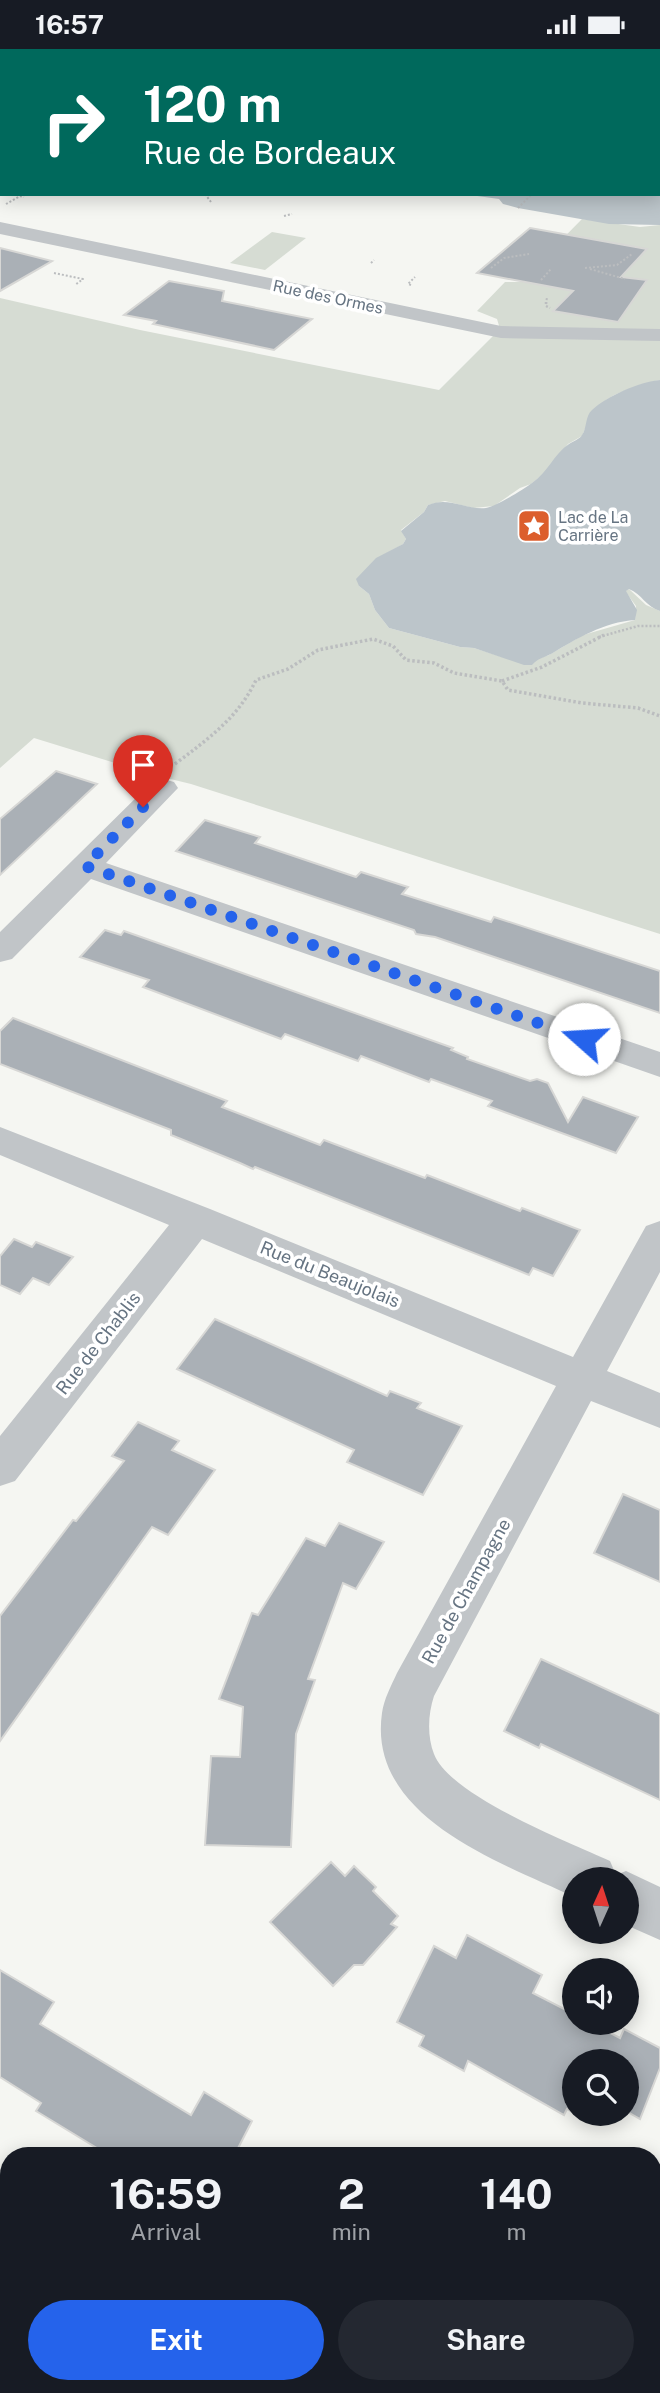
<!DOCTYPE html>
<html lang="en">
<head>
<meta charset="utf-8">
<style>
  body { margin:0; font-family:"Public Sans",sans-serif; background:#242831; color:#f1f3f6; height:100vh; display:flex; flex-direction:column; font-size:26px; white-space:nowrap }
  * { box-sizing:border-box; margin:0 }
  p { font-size:23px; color:#9ea1a6 }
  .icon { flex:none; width:38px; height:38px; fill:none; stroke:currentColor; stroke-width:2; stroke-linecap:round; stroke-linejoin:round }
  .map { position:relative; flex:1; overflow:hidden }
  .drawer { position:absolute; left:0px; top:2098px; width:662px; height:247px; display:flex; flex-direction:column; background:#171b24; border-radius:28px 28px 0 0; box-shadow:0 4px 18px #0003 }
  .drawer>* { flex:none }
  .guide { position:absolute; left:0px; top:0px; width:662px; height:147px; box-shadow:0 4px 18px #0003; background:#00695c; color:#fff; overflow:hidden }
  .needle { width:46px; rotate:3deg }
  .fabs { position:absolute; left:562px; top:1818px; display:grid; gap:14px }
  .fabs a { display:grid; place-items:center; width:77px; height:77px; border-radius:50%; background:#171b24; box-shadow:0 4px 18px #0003; font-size:35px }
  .pin { position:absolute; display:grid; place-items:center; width:60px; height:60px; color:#fff; margin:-72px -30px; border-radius:50% 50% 50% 0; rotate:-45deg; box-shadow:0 0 7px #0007 }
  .pin .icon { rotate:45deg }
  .me { position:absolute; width:77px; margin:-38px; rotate:289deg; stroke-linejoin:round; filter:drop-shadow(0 0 5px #0008) }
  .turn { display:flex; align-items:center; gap:24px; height:147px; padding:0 28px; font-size:32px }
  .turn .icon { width:91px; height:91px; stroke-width:2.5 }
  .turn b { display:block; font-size:49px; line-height:60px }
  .eta { display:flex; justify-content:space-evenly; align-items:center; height:119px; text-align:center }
  .eta b { font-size:42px; font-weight:700; line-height:49px }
  .action { display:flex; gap:14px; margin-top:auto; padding:14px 28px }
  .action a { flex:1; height:80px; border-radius:42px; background:#2563eb; color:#fff; font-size:28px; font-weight:700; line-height:80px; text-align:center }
  .action a+a { background:#242831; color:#f1f3f6 }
  .status { display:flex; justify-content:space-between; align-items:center; height:49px; padding:0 35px; background:#171b24; direction:ltr }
  .status svg { height:19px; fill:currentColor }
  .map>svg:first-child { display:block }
  .green { fill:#d6dcd3 }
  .water { fill:#bcc5ca }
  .building { fill:#aab0b6; stroke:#d7d7d5; stroke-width:2 }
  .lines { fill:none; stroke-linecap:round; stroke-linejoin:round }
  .path-far2 { stroke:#bbbdbf; stroke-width:2; stroke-dasharray:2 2; stroke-linecap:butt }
  .path-far1 { stroke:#bbbdbf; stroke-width:2.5; stroke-dasharray:2 2; stroke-linecap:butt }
  .path { stroke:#bbbdbf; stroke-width:3.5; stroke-dasharray:2.5 2.5; stroke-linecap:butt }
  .minor { fill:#c1c5c8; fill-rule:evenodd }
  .route { stroke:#2563eb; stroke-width:12; stroke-dasharray:0 21.6 }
  .labels { text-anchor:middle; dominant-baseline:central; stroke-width:7; stroke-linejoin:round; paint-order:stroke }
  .far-street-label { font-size:16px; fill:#667482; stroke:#fff }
  .far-poi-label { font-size:16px; fill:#667482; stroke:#fff; text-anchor:start }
  .street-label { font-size:18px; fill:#667482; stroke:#fff }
</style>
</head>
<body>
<div class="status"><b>16:57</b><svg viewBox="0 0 49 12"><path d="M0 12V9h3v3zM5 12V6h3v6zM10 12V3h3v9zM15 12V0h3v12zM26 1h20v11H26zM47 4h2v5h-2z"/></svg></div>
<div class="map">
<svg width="660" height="2344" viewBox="0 0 660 2344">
  <rect width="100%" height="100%" fill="#f5f6f2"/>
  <g class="green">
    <path d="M582 170 640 178 660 176V331C647 333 617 343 606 351 601 355 599 358 593 361L582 387 568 395 548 421 531 435 520 439 494 457 473 459 445 452 428 456 424 463 401 481 406 490 403 495C377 510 373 508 359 537L369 545 375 561 389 579 460 598 474 599 502 608 537 610 549 606 583 586 635 571 636 557 625 542 629 540 646 556 660 562V885L191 735 154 726 34 689 0 719V249L140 281 439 341 500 280 497 270 477 262 505 233H520Z"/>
    <path d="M272 183 306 189 265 221 230 214Z"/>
  </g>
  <g class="water">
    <path d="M0 0H660V176L609 175 518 159 503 155 499 150 463 145H660V2H2L0 80Z"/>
    <path d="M660 331V562C646 558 642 545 629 540L626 542 637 561 635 571C604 573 576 590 551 605 543 609 538 609 532 616H524L474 599 460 598 389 579 375 561 369 545 359 537 356 530 376 509 403 495 406 490 401 482 424 463 428 456C449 447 465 461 486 459 495 458 524 440 532 434 548 423 554 405 569 395 573 392 580 390 582 386 587 379 585 367 592 361 607 347 639 333 660 331Z"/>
  </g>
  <g class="building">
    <path d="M530 179 647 200 621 228 647 231 618 273 553 262 573 242 477 224Z"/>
    <path d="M0 199 52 212 0 242Z"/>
    <path d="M169 232 224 242 222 252 312 270 274 301 153 275 156 272 124 266Z"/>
    <path d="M56 722 97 735 0 826V770Z"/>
    <path d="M205 771 260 788 255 794 356 828 361 823 408 838 402 845 491 873 494 868 660 922V964L435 888 416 885 414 881 176 802Z"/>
    <path d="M105 881 121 886 124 882 175 900 453 999 451 1001 468 1008 467 1010 530 1032 537 1030 548 1034 568 1073 583 1048 638 1068 616 1104 488 1057 492 1052 431 1030 429 1033 361 1007 358 1012 285 985 281 990 143 938 149 931 80 908Z"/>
    <path d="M13 969 227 1052 222 1058 320 1096 324 1091 425 1129 427 1126 520 1162 522 1159 580 1181 553 1227 533 1219 529 1226 517 1221 255 1118 253 1120 240 1114 171 1086V1081L0 1015V982Z"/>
    <path d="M14 1190 32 1198 36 1193 73 1208 49 1236 33 1229 20 1245 0 1236V1207Z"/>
    <path d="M215 1270 387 1347 390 1342 421 1354 417 1359 462 1377 423 1446 347 1413 354 1401 177 1320Z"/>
    <path d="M138 1373 179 1392 172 1401 215 1421 168 1486 152 1478 0 1692V1567L73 1471 76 1472 124 1412 112 1407Z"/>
    <path d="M623 1445 660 1461V1533L594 1504Z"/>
    <path d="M339 1474 384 1493 356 1540 343 1534 308 1630 315 1631 296 1685 291 1798 205 1796 211 1707 240 1708 243 1658 219 1650 252 1564 258 1566 306 1489 325 1497Z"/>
    <path d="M541 1610 660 1665V1751L541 1695 539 1699 504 1682Z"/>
    <path d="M331 1813 345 1827 354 1817 376 1838 373 1842 398 1867 391 1875 397 1878 363 1916H354L333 1937 270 1873Z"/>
    <path d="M467 1886 542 1926 533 1944 574 1965V1974H591L620 1989 624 1980 660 1999V2019L640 2070 626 2062V2012H574V2064L567 2060 564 2066 468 2012 464 2022 419 1997 424 1987 397 1973 434 1897 456 1909Z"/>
    <path d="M0 1921 54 1953 40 1975 191 2066 204 2043 252 2072 234 2107H110L36 2062 41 2054 0 2028Z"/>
  </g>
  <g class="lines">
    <g class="path-far2">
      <path d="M0 105 2 103"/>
      <path d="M7 145 11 146"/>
      <path d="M205 145 211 153"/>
      <path d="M6 155 20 147 24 148"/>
      <path d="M518 159 532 145"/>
      <path d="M284 167 292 165"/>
      <path d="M371 214 374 211"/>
      <path d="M491 219 504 209 529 205"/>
      <path d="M585 219 617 216 632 205"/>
      <path d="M590 220 625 230"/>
      <path d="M54 224 83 230 75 236"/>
      <path d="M541 231 551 220"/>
      <path d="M411 236 408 235 415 228"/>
      <path d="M546 255 547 248"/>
    </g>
    <g class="path-far1">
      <path d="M546 253V257L550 259"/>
      <path d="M599 588 638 577H660"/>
    </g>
    <g class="path">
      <path d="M502 632 542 618 604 586"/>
      <path d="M175 715C208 690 238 669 256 631L288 620 318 601 373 590 393 597 406 611 434 614 454 624 502 632 508 641 582 654 638 659 660 667"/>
    </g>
    <g class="minor">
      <path d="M0 173 501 277 660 280V292L501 289 0 185Z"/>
      <path d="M163 730 174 733 178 739 106 814 660 1003V1028L91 830 12 910 0 913V883L152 733Z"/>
      <path d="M0 1078 210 1160 573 1308 646 1177 660 1172V1223L607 1322 660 1344V1379L591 1352 434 1647C428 1665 427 1687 434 1705 450 1747 569 1793 610 1812L616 1826 626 1822 660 1838V1891L626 1876V1830H574V1848C500 1813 367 1768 382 1664 384 1650 391 1637 397 1624L556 1337 202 1190 15 1432 0 1437V1387L169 1176 0 1106Z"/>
      <path d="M0 2171 9 2174V2235L0 2232Z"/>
      <path d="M157 2336H225L229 2344H160Z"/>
    </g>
  </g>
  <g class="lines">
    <path class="route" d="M143 758 85 817 584 990"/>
  </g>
  <defs>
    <symbol id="sight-square" viewBox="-11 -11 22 22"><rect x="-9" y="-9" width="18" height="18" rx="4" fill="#dc5e2c" stroke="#fff"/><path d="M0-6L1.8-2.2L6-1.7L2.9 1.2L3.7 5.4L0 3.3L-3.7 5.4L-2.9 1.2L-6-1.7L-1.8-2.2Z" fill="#fff"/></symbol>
  </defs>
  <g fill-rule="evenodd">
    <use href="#sight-square" x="515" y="458" width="38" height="38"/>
  </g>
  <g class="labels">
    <g class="far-street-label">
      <text transform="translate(328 248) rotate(12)">Rue des Ormes</text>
    </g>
    <g class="far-poi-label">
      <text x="558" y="468">Lac de La<tspan x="558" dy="18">Carrière</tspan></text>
    </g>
    <g class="street-label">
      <text transform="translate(330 1225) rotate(22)">Rue du Beaujolais</text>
      <text transform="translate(98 1294) rotate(-52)">Rue de Chablis</text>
      <text transform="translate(466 1542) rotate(-61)">Rue de Champagne</text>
    </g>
  </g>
</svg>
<div class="fabs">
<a><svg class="needle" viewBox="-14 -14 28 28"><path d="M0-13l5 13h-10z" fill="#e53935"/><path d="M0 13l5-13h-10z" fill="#9ea1a6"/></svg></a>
<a><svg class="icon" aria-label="sound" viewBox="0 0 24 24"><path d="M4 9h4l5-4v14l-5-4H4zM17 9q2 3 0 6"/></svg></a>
<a><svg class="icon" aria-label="search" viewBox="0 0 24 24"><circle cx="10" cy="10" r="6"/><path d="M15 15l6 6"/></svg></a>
</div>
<div class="pin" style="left:143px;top:758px;background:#d93025"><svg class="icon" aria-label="arrive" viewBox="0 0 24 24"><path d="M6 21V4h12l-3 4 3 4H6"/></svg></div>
<svg class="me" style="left:584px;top:990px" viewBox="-20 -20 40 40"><circle r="19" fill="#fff"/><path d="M0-13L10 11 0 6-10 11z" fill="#2563eb"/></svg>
<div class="guide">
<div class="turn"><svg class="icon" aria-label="right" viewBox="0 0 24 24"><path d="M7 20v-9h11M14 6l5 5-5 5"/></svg><div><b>120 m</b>Rue de Bordeaux</div></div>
</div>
<section class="drawer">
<div class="eta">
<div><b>16:59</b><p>Arrival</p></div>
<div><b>2</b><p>min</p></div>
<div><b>140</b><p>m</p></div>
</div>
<div class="action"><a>Exit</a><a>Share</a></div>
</section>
</div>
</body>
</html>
